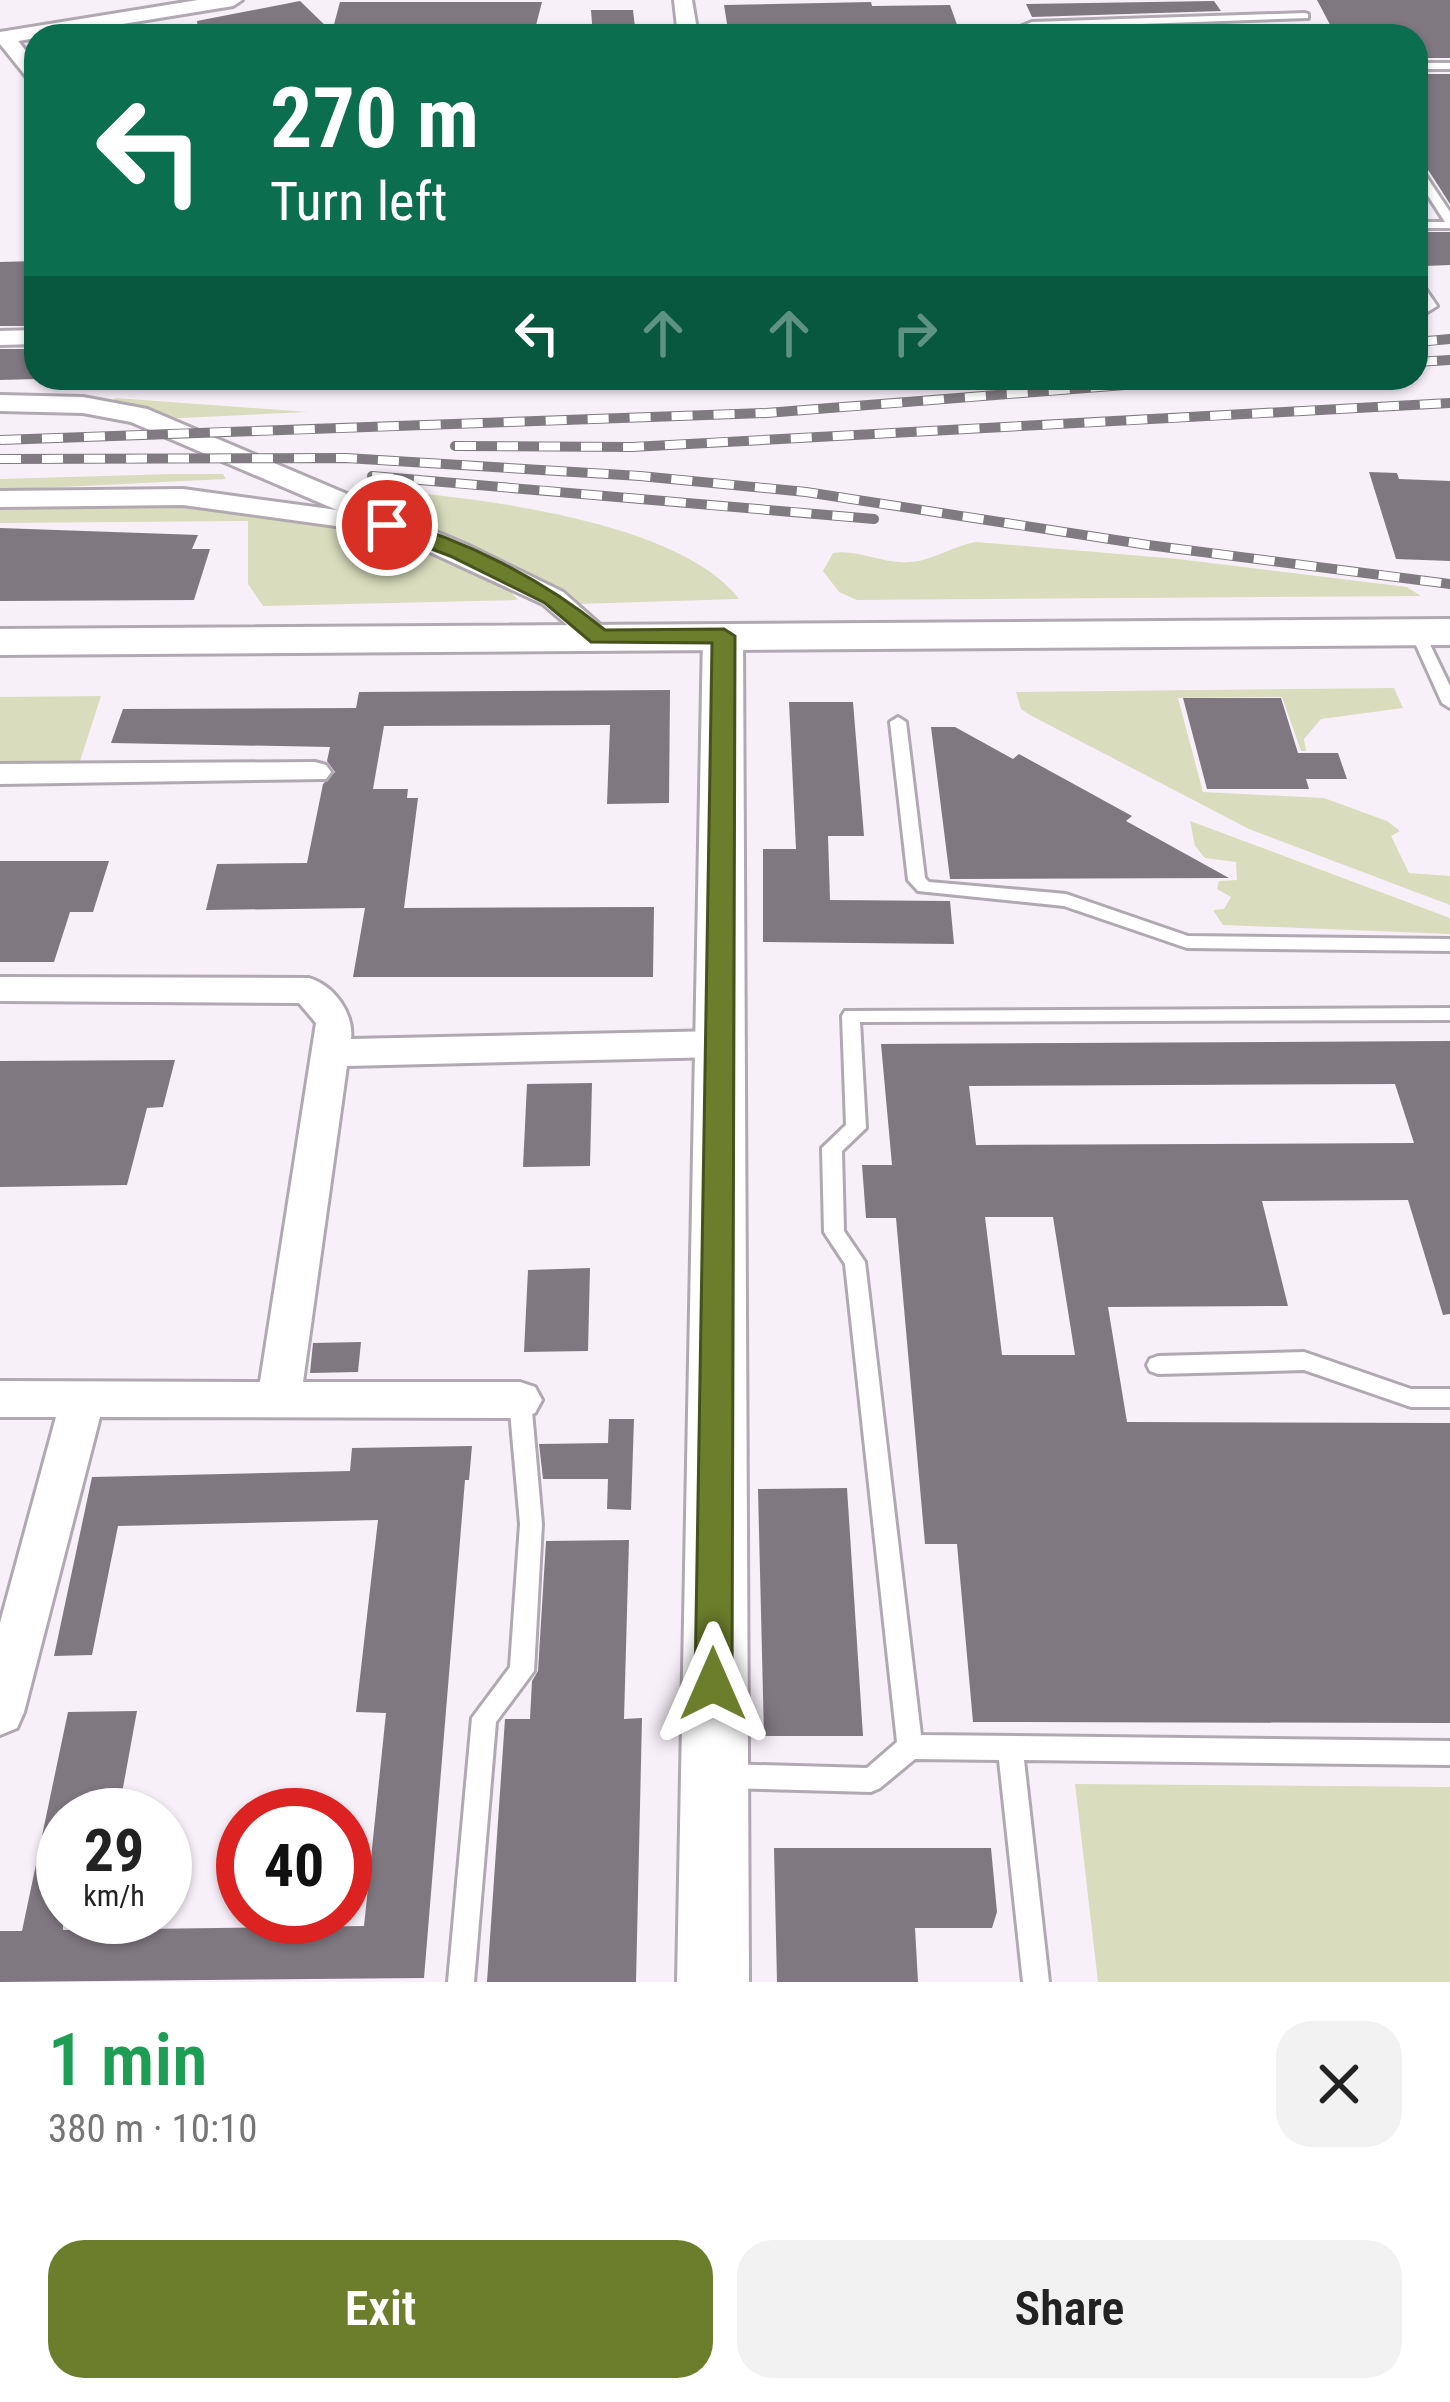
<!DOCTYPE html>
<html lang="en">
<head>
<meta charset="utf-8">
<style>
  body { margin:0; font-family:"Roboto Condensed",sans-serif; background:#f2f2f2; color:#222; height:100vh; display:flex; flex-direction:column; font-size:45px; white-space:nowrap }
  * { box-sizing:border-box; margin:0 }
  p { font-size:39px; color:#767676 }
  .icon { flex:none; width:66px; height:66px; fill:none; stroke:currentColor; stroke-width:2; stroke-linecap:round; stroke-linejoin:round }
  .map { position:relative; height:1982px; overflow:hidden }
  .side { display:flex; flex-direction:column; background:#fff; flex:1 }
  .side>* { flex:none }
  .banner { position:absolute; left:24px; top:24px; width:1404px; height:366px; border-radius:36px; box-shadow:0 3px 9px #0004; background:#0b6e4f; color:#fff; overflow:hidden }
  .speed { position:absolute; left:36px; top:1788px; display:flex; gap:24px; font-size:60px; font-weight:700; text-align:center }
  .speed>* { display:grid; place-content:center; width:156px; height:156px; border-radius:50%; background:#fff; box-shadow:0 3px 9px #0004; line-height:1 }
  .speed small { font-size:30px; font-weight:400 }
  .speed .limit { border:18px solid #d22; background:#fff; color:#111 }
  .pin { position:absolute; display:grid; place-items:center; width:102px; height:102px; color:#fff; margin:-51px; border:6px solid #fff; border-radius:50%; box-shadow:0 3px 12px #0007 }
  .me { position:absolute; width:132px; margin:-66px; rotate:0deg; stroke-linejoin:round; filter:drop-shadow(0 0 9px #0008) }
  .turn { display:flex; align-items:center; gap:42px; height:252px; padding:0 48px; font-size:54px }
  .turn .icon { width:156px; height:156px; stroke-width:2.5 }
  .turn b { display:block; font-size:84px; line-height:102px }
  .lanes { display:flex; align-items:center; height:114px; padding:0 48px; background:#0003; justify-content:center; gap:60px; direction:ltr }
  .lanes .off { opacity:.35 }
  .round { display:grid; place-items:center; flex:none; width:126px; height:126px; border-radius:36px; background:#f2f2f2 }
  .headline { display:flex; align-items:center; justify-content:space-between; height:204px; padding:0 48px }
  h1 { font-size:72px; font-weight:600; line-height:90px; color:#1e9e55 }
  .primary-button { display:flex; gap:24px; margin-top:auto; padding:24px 48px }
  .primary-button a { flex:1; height:138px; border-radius:36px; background:#6c7d2b; color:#fff; font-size:48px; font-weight:600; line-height:138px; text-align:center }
  .primary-button a+a { background:#f2f2f2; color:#222 }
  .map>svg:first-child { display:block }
  .green { fill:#d9ddbd }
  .building { fill:#7f7880; fill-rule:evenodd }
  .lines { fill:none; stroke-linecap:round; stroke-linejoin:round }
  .lane-casing { stroke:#b1a9b2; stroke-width:6 }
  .street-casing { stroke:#b1a9b2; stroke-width:6 }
  .secondary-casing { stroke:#b1a9b2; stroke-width:6 }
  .primary-casing { stroke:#b1a9b2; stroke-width:6 }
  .lane { fill:#fff; fill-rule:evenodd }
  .street { fill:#fff; fill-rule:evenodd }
  .secondary { fill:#fff; fill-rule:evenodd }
  .primary { fill:#fff; fill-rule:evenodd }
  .rail-casing { stroke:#7f7b80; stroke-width:10 }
  .rail { stroke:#fff; stroke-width:8; stroke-dasharray:21; stroke-linecap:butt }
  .route { fill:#6c7d2b; stroke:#46511c; stroke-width:3 }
</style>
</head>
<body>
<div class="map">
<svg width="1450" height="1982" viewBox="0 0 1450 1982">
  <rect width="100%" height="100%" fill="#f8f0f9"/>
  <g class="green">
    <path d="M115 398 308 412 160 419 111 403Z"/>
    <path d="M173 474H223L226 479 0 490V479Z"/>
    <path d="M388 490C482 499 679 521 739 599L577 604 380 513 356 496Z"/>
    <path d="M153 501C244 512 458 528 518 600L263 606 248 584V521L0 523V504Z"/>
    <path d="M976 542 1178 559 1407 587 1421 596 857 600 839 592 823 571 833 553C860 549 883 565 911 562 935 560 952 546 976 542Z"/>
    <path d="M1394 688 1403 708 1321 719 1304 739 1306 751H1301L1282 697 1178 698 1203 792 1324 798 1387 821 1400 831 1391 836 1409 873 1450 876V905L1249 829 1030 715 1021 709 1016 692Z"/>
    <path d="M101 696 80 761 0 762V697Z"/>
    <path d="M1190 821 1450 918V934L1223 925 1213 910 1224 909 1231 897 1217 889 1219 881 1237 880 1236 862 1205 858 1195 846Z"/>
    <path d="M1075 1784 1450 1787V1982H1098Z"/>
  </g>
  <g class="building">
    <path d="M1317 0H1450V58H1416V36H1336Z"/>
    <path d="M300 1 332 32 340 2H542L535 29H519V36H199L197 21Z"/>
    <path d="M1214 1 1221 11 1032 17 1026 4Z"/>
    <path d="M871 2 872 6 950 5 961 36H729L724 5Z"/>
    <path d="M591 10H633L636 36H593Z"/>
    <path d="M1229 25 1236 36H1041L1039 32Z"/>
    <path d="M1416 74H1450V204L1416 151Z"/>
    <path d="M1416 232H1450V265L1424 266 1416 253Z"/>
    <path d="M36 261V326H0V262Z"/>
    <path d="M0 349H36V379L0 380Z"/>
    <path d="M1369 472 1397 473 1399 479 1450 481V561L1396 559Z"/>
    <path d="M0 528 198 535 192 549H210L194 600 0 601Z"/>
    <path d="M670 690 669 803 607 804 610 725 384 726 373 789H408L407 798H418L404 908 654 907 653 977H353L365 908 206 910 217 864 307 863 323 784 335 772 327 761 330 747 111 743 123 709 356 708 359 692Z"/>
    <path d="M1183 698H1281L1298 753H1338L1347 779H1306L1309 789H1207Z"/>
    <path d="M789 702H853L864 836H828L830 900 950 901 954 944 763 942V849H796Z"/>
    <path d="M931 727H955L1013 759 1019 754 1132 816 1126 821 1229 878 950 879Z"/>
    <path d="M0 861H109L93 912H70L54 962H0Z"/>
    <path d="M1450 1041V1314L1443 1315 1408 1200 1262 1201 1288 1306 1108 1307 1127 1422 1450 1423V1723L973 1722 957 1544H925L896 1218H866L862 1165H892L881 1044ZM1395 1084 1414 1143 976 1145 969 1086ZM985 1217H1053L1075 1355H1002Z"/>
    <path d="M175 1060 163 1107 147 1108 127 1185 0 1187V1061Z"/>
    <path d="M592 1083 590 1166 523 1167 527 1084Z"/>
    <path d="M590 1268 588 1351 524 1352 528 1270Z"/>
    <path d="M361 1342 358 1372 310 1373 313 1343Z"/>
    <path d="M609 1419H634L631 1510 607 1509 608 1479H543L539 1444 608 1443Z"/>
    <path d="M472 1446 469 1480H465L424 1978 0 1982V1931H22L68 1712 137 1711 118 1815H63V1930L364 1926 386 1713 356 1712 378 1520 118 1526 92 1655 54 1656 92 1477 350 1471 352 1448Z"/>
    <path d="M847 1488 863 1736H764L758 1489Z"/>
    <path d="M629 1540 624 1719 642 1718 636 1982H487L505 1719H530L532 1681 538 1671 546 1541Z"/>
    <path d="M774 1848H991L997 1912 992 1928H915L918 1982H777Z"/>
  </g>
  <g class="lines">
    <defs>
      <g id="lane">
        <path d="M1305 13 1308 14V18L1030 28 1034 36H1024L1020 27 1032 22Z"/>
        <rect x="1416" y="63" width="34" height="6"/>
        <path d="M1416 166 1420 167 1450 212V228H1416V222H1445L1416 177Z"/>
        <path d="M1416 280 1420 281 1437 306 1416 319V310L1424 305 1416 293Z"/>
        <path d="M1417 628 1424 632 1450 686V708L1442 703 1410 632Z"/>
        <path d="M898 717 906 722 925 878 929 882 1066 894 1188 936 1450 939V951L1187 948 1064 906 918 891 908 880 890 722Z"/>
        <path d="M1450 1008V1020L860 1022 866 1128 842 1151 844 1231 865 1262 921 1735 1450 1741V1765L1024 1760 1049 1982H1023L999 1760 915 1759 880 1788 871 1792 723 1788 714 1784 711 1776 714 1768 723 1764 867 1768 897 1742 845 1264 824 1232 822 1148 846 1125 842 1016 845 1011Z"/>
        <path d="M1304 1352 1411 1389H1450V1407H1411L1304 1370 1158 1374 1150 1371 1147 1365 1150 1359 1158 1356Z"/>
        <path d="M520 1391 528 1394 531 1400 542 1524 534 1671 496 1722 474 1982H448L472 1718 510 1667 520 1524 509 1400 512 1394Z"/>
      </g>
      <g id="street">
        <path d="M198 0H242L233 6 18 41 36 63V82L29 80 0 44V32Z"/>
        <path d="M674 0H692L698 36H678Z"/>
        <path d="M36 330V344L0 345V331Z"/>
        <path d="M0 395 83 397 147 409 467 545 563 592 614 637 610 643H588L543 604 356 518 353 525 343 527 183 505 0 507V491L183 489 337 510 131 422 83 413 0 411Z"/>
        <path d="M315 762 326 765 331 772 326 779 0 784V764Z"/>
        <path d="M0 977 309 978C335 986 354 1014 351 1039L719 1031 732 1035 737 1044 732 1053 719 1057 347 1066 303 1382H520L535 1387 542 1400 535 1413 520 1418 100 1417 24 1712 17 1728 0 1735V1623L56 1417H0V1381L260 1382 316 1023 299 1003 0 1001Z"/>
      </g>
      <path id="secondary" d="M723 624 737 628 743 636 749 1982H677L703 636 709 628Z"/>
      <path id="primary" d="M1450 619V645L0 655V629Z"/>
    </defs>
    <use href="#lane" class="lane-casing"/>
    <use href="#street" class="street-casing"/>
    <use href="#secondary" class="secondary-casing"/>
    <use href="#primary" class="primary-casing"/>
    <use href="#lane" class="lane"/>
    <use href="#street" class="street"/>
    <use href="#secondary" class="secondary"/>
    <use href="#primary" class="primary"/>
    <defs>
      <g id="rail">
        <path d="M1416 342 1450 339"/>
        <path d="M1416 362 1450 360"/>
        <path d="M0 440 766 413 1215 378"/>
        <path d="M455 446 632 447 1450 403"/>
        <path d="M0 459 346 458 640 476 806 492 1148 545 1450 584"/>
        <path d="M372 476 874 519"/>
      </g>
    </defs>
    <use href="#rail" class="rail-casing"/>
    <use href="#rail" class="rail"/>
  </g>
  <path class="route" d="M387 518C465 540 543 579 605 630L724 629 735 636 732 1684 726 1696 713 1701 701 1696 695 1684 712 643 591 642 545 603 450 556 379 529 376 525Z"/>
</svg>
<div class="speed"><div>29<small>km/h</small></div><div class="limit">40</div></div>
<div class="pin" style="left:387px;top:525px;background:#d93025"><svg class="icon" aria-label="arrive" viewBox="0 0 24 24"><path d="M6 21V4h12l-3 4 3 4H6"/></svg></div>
<svg class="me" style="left:713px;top:1684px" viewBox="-20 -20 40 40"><path d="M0-17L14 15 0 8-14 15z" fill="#6c7d2b" stroke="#fff" stroke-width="4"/></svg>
<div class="banner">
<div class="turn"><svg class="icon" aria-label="left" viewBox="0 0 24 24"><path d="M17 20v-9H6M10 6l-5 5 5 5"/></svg><div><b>270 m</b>Turn left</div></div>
<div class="lanes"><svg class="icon" aria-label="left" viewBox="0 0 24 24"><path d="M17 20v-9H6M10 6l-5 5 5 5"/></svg><svg class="icon off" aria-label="ahead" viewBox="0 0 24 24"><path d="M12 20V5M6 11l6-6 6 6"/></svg><svg class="icon off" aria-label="ahead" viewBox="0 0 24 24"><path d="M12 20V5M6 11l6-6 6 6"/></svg><svg class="icon off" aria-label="right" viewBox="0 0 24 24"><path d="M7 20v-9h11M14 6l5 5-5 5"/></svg></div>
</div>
</div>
<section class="side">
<div class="headline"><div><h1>1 min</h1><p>380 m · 10:10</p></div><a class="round"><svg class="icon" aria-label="close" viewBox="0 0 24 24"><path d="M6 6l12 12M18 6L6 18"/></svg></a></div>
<div class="primary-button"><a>Exit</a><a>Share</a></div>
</section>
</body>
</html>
